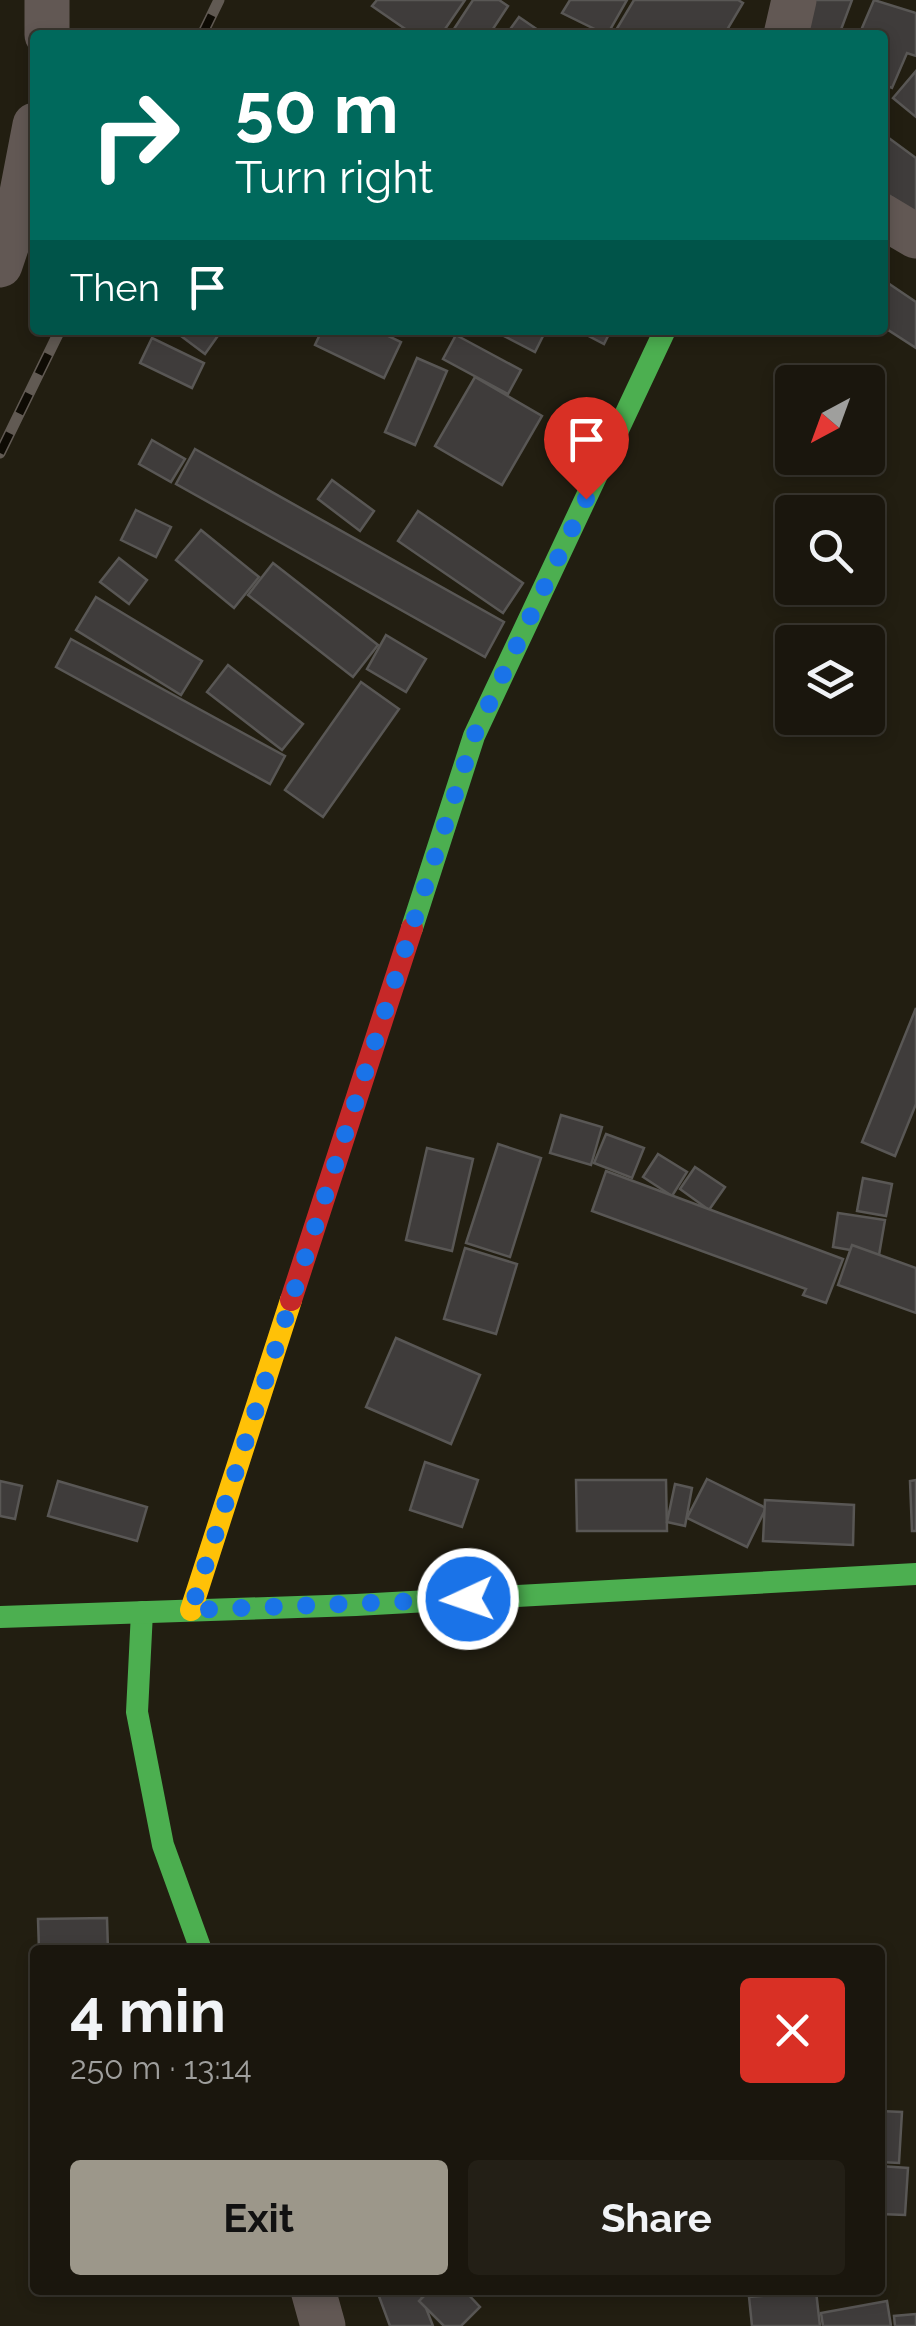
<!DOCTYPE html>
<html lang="en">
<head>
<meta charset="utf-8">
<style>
  body { margin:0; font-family:Raleway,sans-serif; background:#231f16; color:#f1f3f6; height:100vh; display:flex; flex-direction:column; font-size:38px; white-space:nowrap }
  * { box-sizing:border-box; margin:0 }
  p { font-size:32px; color:#9f9f9d }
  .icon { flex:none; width:55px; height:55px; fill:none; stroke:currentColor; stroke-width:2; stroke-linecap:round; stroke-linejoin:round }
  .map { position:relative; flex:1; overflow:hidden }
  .drawer { position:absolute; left:30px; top:1945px; width:855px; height:350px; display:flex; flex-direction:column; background:#1a160d; border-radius:10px; box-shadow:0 5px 15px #0003,0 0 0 2px #38352e }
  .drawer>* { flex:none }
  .guide { position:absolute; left:30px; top:30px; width:858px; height:305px; border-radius:10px; box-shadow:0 5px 15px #0003,0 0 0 2px #38352e; background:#00695c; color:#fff; overflow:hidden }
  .needle { width:65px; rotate:221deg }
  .buttons { position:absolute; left:775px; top:365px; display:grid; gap:20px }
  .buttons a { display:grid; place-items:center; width:110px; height:110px; border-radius:10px; background:#1a160d; box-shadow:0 5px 15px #0003,0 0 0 2px #38352e; font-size:50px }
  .pin { position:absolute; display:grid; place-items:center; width:85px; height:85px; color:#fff; margin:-102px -42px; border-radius:50% 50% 50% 0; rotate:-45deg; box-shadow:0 0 10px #0007 }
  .pin .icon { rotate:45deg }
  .me { position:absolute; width:110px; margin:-55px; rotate:267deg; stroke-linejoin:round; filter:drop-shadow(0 0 8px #0008) }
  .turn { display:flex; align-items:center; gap:35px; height:210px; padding:0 40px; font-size:45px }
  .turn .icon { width:130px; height:130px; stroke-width:2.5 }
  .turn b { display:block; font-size:70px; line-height:85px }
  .then { display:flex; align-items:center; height:95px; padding:0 40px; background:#0003; gap:20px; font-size:38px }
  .round { display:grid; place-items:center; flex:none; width:105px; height:105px; border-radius:10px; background:#231f16 }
  .summary { display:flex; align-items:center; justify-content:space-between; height:170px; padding:0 40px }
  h1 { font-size:60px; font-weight:700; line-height:75px }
  .button { display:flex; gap:20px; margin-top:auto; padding:20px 40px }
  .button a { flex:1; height:115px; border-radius:10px; background:#9c978a; color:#111; font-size:40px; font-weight:700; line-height:115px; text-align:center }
  .button a+a { background:#231f16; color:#f1f3f6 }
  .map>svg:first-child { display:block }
  .building { fill:#3f3c3b; stroke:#595755; stroke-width:2.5 }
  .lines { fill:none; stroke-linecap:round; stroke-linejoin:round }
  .street { stroke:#625854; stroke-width:45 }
  .fast { stroke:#4caf50; stroke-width:22 }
  .slow { stroke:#ffc107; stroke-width:22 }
  .jam { stroke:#c62828; stroke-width:22 }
  .rail-casing { stroke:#615a53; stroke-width:11 }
  .rail { stroke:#0e0b04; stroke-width:8; stroke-dasharray:22; stroke-linecap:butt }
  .route { stroke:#1a73e8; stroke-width:18; stroke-dasharray:0 32.4 }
</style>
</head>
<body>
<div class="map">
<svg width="916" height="2326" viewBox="0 0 916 2326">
  <rect width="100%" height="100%" fill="#221e11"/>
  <g class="building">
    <path d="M377 0H465L441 35H414L372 6Z"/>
    <path d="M473 0H499L508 6 489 35H450Z"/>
    <path d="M570 0H627L607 35 562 13Z"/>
    <path d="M634 0H738L743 3 724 35H624L616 30Z"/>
    <path d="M811 0H852L839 35H798Z"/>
    <path d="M874 0 916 13V56L907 53 892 88 882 84V35H859Z"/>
    <path d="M519 17 541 32 539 35H506Z"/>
    <path d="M916 71V117L893 98Z"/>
    <path d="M882 133 916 158V215L882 190Z"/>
    <path d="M882 279 916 302V348L882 326Z"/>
    <path d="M173 330H222L205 354Z"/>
    <path d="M322 330H376L401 342 384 378 315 345Z"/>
    <path d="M492 330H546L535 352Z"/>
    <path d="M577 330H611L604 344Z"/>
    <path d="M456 335 521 370 508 394 443 359Z"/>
    <path d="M152 338 204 363 192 388 140 363Z"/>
    <path d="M417 358 447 371 415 445 385 432Z"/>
    <path d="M475 377 542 416 502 485 435 446Z"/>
    <path d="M152 440 185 459 171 482 139 464Z"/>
    <path d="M195 449 504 622 485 657 176 484Z"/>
    <path d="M332 480 374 511 360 531 318 499Z"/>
    <path d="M136 510 171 527 156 557 121 540Z"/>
    <path d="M418 511 523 583 503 613 398 541Z"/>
    <path d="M201 530 259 577 234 608 176 560Z"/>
    <path d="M119 558 147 580 129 604 100 582Z"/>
    <path d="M273 563 378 645 353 677 248 595Z"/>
    <path d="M96 597 202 661 181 695 76 630Z"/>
    <path d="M386 635 426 659 406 692 367 669Z"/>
    <path d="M71 639 285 756 270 784 56 667Z"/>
    <path d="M228 665 303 724 282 750 207 692Z"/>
    <path d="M361 682 399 709 323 817 285 790Z"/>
    <path d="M916 1008V1104L895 1156 862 1142Z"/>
    <path d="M561 1115 602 1127 591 1165 550 1153Z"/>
    <path d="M606 1134 644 1148 632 1178 594 1163Z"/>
    <path d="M498 1144 541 1158 510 1257 466 1243Z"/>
    <path d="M427 1148 473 1159 452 1251 406 1240Z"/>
    <path d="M658 1154 687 1172 672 1196 643 1177Z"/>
    <path d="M695 1167 725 1187 709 1210 680 1189Z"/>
    <path d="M606 1171 843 1259 826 1303 803 1295 806 1289 592 1211Z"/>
    <path d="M863 1178 892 1184 886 1216 857 1211Z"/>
    <path d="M838 1213 885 1220 879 1255 833 1247Z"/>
    <path d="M852 1245 916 1268V1313L838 1285Z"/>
    <path d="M465 1248 517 1264 496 1334 444 1319Z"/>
    <path d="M396 1338 480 1375 451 1444 366 1407Z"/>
    <path d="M425 1462 478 1480 462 1527 410 1510Z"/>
    <path d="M707 1479 766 1508 747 1547 687 1518Z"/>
    <path d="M576 1480H666L667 1531H577Z"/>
    <path d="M916 1480V1531H912L910 1481Z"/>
    <path d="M0 1481 22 1486 15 1519 0 1516Z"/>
    <path d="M58 1481 147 1507 137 1541 48 1516Z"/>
    <path d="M675 1484 692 1488 685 1526 667 1522Z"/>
    <path d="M765 1500 854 1505 853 1545 763 1541Z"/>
    <path d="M107 1918 108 1950H39L38 1919Z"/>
    <path d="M880 2111 902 2112 899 2163 880 2162Z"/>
    <path d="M880 2166 908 2168 905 2215 880 2214Z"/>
    <path d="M419 2290 433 2326H390L377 2291Z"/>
    <path d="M430 2290H464L480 2307 461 2326H444L419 2301Z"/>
    <path d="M816 2291 820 2326H752L749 2297Z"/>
    <path d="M887 2301 891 2326H823L821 2313Z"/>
    <path d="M916 2314V2326H895L894 2316Z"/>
  </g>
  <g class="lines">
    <g class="street">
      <path d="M47 0V35"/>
      <path d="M786 35 794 0"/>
      <path d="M882 216 916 236"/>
      <path d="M0 265 19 208 35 125"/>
      <path d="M313 2290 323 2326"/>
    </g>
    <g class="fast">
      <path d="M412 928 474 736 665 330"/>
      <path d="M142 1612 137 1712 163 1845 201 1950"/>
      <path d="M0 1617 356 1605 916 1574"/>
    </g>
    <path class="slow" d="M191 1610 291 1300"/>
    <path class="jam" d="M291 1300 412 928"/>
    <defs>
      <g id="rail">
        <path d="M202 35 219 0"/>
        <path d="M0 453 60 330"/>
      </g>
    </defs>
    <use href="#rail" class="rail-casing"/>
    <use href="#rail" class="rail"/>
  </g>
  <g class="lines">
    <path class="route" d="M468 1599 191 1610 474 736 586 499"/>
  </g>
</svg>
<div class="buttons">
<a><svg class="needle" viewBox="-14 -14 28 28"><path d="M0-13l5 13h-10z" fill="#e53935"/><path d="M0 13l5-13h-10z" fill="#9f9f9d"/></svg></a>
<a><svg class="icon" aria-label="search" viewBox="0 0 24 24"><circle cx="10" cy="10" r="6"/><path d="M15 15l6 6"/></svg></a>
<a><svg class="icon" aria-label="layers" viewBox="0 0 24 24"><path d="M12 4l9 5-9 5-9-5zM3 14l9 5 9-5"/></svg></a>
</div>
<div class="pin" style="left:586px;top:499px;background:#d93025"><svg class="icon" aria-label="arrive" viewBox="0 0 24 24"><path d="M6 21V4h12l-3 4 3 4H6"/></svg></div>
<svg class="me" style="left:468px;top:1599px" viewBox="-20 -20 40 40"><circle r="17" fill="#1a73e8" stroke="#fff" stroke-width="3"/><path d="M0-11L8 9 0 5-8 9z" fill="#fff"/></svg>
<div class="guide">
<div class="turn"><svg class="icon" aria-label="right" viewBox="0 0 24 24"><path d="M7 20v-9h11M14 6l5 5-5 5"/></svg><div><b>50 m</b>Turn right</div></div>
<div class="then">Then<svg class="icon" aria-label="arrive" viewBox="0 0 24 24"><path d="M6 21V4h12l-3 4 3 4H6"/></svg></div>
</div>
<section class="drawer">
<div class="summary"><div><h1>4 min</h1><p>250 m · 13:14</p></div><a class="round" style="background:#d93025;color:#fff"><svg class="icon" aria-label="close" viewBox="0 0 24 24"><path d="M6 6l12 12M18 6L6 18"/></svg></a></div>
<div class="button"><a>Exit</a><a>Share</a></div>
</section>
</div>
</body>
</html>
